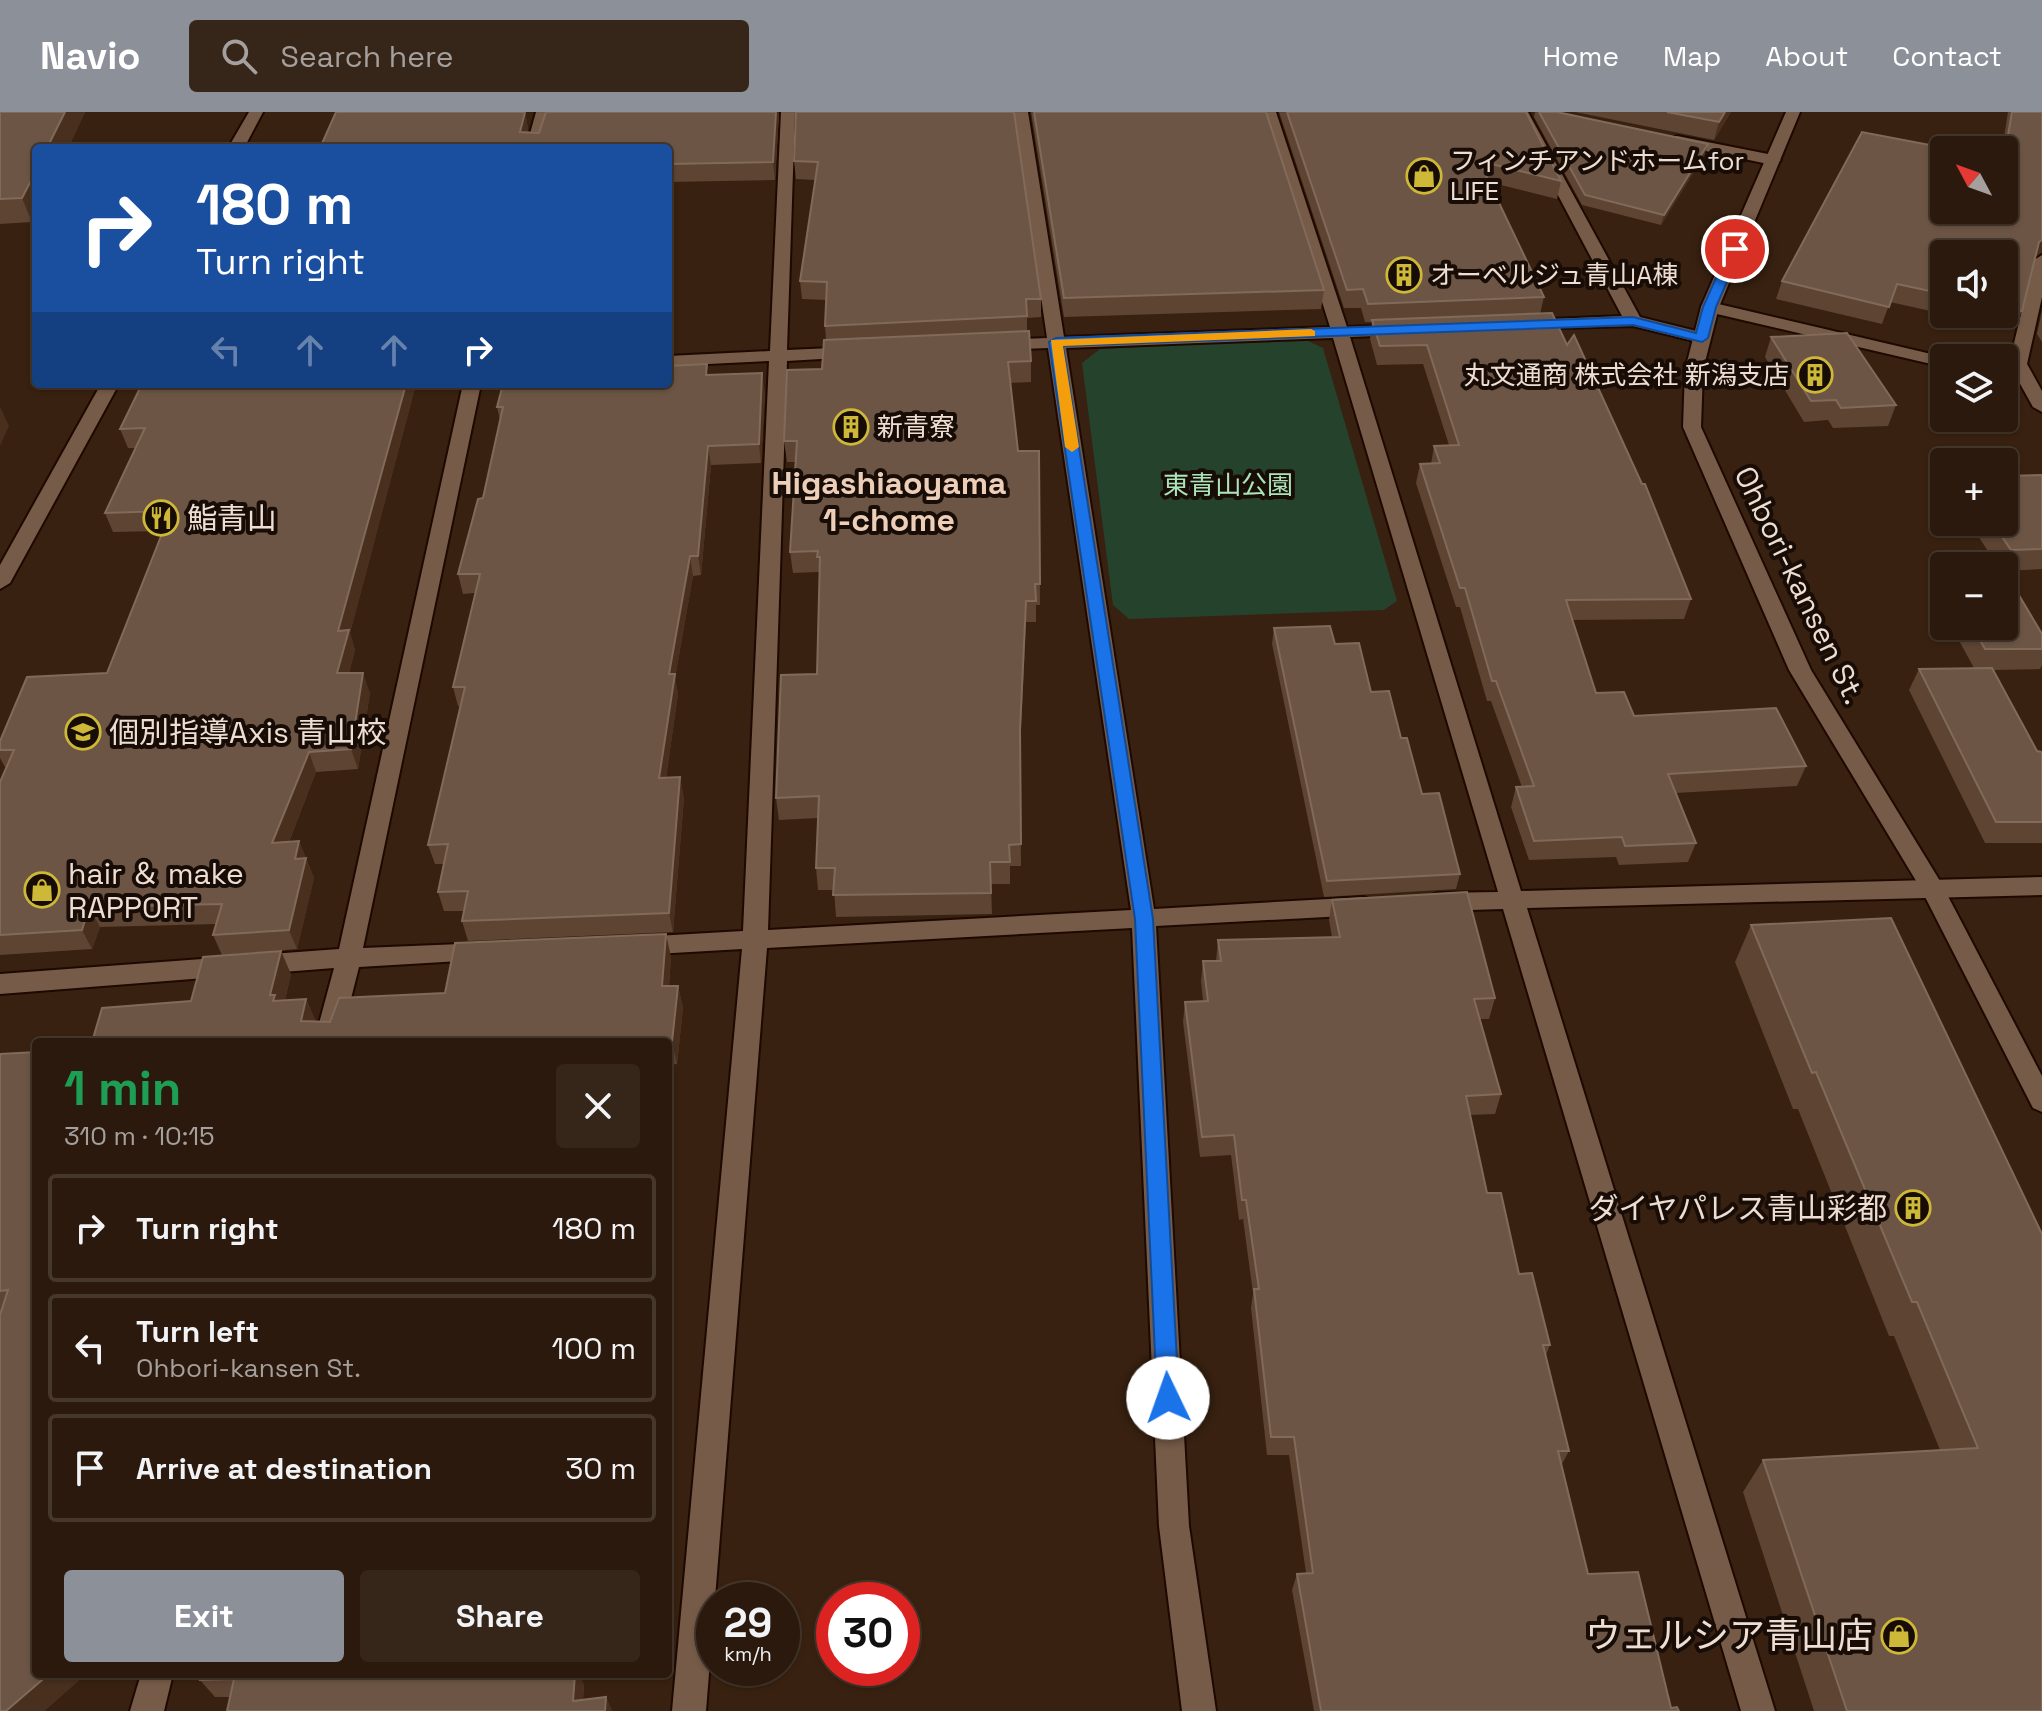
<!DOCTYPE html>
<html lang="en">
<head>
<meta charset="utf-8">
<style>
  body { margin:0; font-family:"Space Grotesk","Noto Sans JP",sans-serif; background:#36261a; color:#f1f3f6; height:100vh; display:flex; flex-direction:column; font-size:30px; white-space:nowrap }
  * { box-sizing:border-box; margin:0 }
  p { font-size:26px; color:#a5a09d }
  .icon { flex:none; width:44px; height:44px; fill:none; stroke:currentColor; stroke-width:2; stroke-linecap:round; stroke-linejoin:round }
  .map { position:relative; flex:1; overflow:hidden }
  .drawer { position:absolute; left:32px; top:926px; width:640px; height:640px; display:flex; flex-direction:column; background:#2a190c; border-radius:8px; box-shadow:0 2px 6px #0004,0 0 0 2px #46382d }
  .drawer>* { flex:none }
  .guide { position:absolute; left:32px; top:32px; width:640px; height:244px; border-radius:8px; box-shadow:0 2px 6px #0004,0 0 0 2px #46382d; background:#1a4fa0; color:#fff; overflow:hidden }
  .needle { width:52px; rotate:311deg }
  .fabs { position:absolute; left:1930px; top:24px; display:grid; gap:16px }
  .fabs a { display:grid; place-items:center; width:88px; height:88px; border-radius:8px; background:#2a190c; box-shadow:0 2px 6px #0004,0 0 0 2px #46382d; font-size:40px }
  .speed { position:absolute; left:696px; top:1470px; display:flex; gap:16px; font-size:40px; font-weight:700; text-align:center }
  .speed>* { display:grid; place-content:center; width:104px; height:104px; border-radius:50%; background:#2a190c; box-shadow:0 2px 6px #0004,0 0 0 2px #46382d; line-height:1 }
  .speed small { font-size:20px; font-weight:400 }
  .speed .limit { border:12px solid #d22; background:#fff; color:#111 }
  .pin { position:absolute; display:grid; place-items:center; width:68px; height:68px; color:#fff; margin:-34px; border:4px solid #fff; border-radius:50%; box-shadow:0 2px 8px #0007 }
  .me { position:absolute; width:88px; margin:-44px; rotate:357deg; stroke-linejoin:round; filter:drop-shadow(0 0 6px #0008) }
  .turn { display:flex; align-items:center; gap:28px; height:168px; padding:0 32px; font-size:36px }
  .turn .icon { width:104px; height:104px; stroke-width:2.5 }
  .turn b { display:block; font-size:56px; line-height:68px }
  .lanes { display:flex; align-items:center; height:76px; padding:0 32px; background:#0003; justify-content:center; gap:40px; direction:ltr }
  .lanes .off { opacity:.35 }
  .round { display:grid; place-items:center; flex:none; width:84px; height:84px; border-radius:8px; background:#36261a }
  .head { display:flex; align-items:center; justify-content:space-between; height:136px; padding:0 32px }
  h1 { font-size:48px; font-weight:700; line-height:60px; color:#1e9e55 }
  .action { display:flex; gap:16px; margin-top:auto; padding:16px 32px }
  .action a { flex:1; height:92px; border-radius:8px; background:#8c9099; color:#fff; font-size:32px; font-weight:700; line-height:92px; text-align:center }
  .action a+a { background:#36261a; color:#f1f3f6 }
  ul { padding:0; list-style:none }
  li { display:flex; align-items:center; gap:24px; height:108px; margin:0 16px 12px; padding:0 16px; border:4px solid #46382d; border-radius:8px }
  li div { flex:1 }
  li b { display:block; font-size:30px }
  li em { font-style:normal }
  header { display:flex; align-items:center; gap:48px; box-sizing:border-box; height:112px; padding:0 40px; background:#8c9099; color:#fff }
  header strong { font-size:38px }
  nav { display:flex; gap:44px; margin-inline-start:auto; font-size:28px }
  .search { width:560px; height:72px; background:#36261a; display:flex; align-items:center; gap:20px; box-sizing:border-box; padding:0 28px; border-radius:8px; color:#a5a09d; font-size:30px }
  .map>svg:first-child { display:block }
  .green { fill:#25422d }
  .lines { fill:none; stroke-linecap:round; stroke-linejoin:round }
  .street-casing { stroke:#1e0900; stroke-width:4 }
  .secondary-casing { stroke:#1e0900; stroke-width:4 }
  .street { fill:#765b48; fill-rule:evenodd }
  .secondary { fill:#765b48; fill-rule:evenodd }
  .wall { fill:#5d4433 }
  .shaded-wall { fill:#482f1e }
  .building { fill:#6c5544; stroke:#806a5a; stroke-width:2 }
  .route { fill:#1a73e8; stroke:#114b97; stroke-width:2 }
  .slow { fill:#f59e0b }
  .labels { text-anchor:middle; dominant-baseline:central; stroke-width:8; stroke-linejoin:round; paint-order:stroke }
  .far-poi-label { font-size:26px; fill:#edddd2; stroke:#180d06; text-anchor:start }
  .far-park-label { font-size:26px; fill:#ace4ba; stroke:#180d06 }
  .poi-label { font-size:30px; fill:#edddd2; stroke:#180d06; text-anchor:start }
  .street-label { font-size:30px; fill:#edddd2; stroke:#180d06 }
  .neighbourhood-label { font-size:32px; font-weight:bold; fill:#edceb9; stroke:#180d06 }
  .near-poi-label { font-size:36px; fill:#edddd2; stroke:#180d06; text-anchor:end }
</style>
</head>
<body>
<header>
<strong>Navio</strong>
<div class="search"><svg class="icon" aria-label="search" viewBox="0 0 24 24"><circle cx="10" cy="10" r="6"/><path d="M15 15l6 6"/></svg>Search here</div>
<nav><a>Home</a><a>Map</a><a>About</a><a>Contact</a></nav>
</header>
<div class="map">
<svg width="2042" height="1599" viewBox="0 0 2042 1599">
  <rect width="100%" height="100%" fill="#382110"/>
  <path class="green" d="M1304 227 1323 236 1397 489 1384 498 1129 507 1113 493 1082 251 1100 237Z"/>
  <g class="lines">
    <defs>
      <g id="street">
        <path d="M536 0H550L542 36H526Z"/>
        <path d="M781 0H795L787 238 854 235 863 240 854 245 787 249 768 818 1131 798 1048 236 999 238 990 233 999 228 1047 226 1014 0H1028L1064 225 1330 215 1262 0H1276L1347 215 1401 213 1410 218 1401 223 1350 225 1521 779 2042 765V783L1527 796 1775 1599H1741L1503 797 1437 799 1429 796 1425 790 1429 784 1437 781 1498 780 1333 226 1066 236 1154 797 1364 785 1372 788 1376 794 1372 800 1364 803 1156 814 1189 1414 1216 1599H1182L1159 1414 1132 816 767 836 706 1599H672L742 837 638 843 629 841 626 834 629 827 638 825 743 819 769 249 668 254V244L770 239Z"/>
        <path d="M1514 0H1528L1640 205 1708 222 1711 226 1708 230 1702 231 1633 214 1520 217 1517 213 1526 208 1622 204Z"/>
        <path d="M1677 24 1773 43 1781 48 1773 53 1672 32V26Z"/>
        <path d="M2042 143V185L2027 252 2042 279V300L2033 295 2009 252 2034 148Z"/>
        <path d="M1710 190 1944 245 1949 246H1944V255L1704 199 1701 195 1704 191Z"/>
        <path d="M463 272H481L363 836 485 831 494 833 497 840 494 847 359 855 340 930H314L334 856 0 882V862L339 837Z"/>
        <path d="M141 1562H173L164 1599H130Z"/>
      </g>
      <g id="secondary">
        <path d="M249 0H263L244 36H228Z"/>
        <path d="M1786 0H1800L1719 195 1703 258 1701 315 1811 558 1940 769 2042 964V1000L2033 996 1921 777 1789 558 1683 315 1685 258 1701 195Z"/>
        <path d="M101 272H119L10 471 0 477V453Z"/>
      </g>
    </defs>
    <use href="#street" class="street-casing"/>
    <use href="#secondary" class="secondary-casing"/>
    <use href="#street" class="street"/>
    <use href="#secondary" class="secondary"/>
  </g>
  <g class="wall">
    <path d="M0 0H85L68 36H36V103L32 110 0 112Z"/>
    <path d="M525 0 528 17 527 21H539L546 0H779L775 68 668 70V36H320L470 1Z"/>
    <path d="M796 0 1041 187V205L1027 206V219L1031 249V270L1010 271 1018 339H1039L1040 493H1036V510H1026L1020 635 1021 754H1010V772H991L992 802 836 805 834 778H818L816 756 818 706 779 708 776 686 817 562 820 467 819 460 793 461 790 440 795 350H787L784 329 822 257 826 228 825 214 826 188 802 187 800 169 815 68 796 67 794 49Z"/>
    <path d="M1031 0H1266L1324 178 1321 197 1064 205Z"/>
    <path d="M1279 0H1526L1561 69 1557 87 1489 70 1544 185 1540 202 1691 487 1684 507 1573 508 1596 581 1634 604 1806 654 1797 674 1676 681 1696 731 1688 750 1619 753 1616 745 1529 748 1511 695 1516 675H1522L1491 589H1487L1460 495H1456L1416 371 1420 352H1431L1434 334 1449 333 1423 252 1377 253 1370 227 1372 210H1365L1361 196H1344Z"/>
    <path d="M1535 0H1557L1705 42 1661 113 1582 93 1534 5Z"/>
    <path d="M1575 0H1731L1714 28Z"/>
    <path d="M2008 0H2042V140L2035 145 2022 199 2014 217 1945 202H2004V142H1944V202L1890 190 1882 212 1776 187 1782 169 2004 98V38H2002Z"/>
    <path d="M2042 199V230L2037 222Z"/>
    <path d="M1771 225 1896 293 1888 314 1833 316 1828 308 1804 310 1765 245Z"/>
    <path d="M670 243 672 254 709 263 765 280 761 351 711 353 701 463 693 464 675 566 678 582 666 666 684 685 673 820 468 829 462 809 464 799H444L438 780 444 752H435L428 733 460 594H458L453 575 475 481 463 482 458 462 483 386 500 308 497 295Z"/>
    <path d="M142 272H416L350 521 355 538 349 561 370 581 358 657 316 660 289 730 299 729 314 766 297 837 222 843 213 823 216 812 100 815 92 837 0 843V670L6 657 0 646V629L107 561 163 421 162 419 113 420 105 401 136 336H128L120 317Z"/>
    <path d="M2042 363V457L2005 459 2042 522V553L2040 557 1993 558 2037 639 2042 640V731H1985L1909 578 1919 557 1974 556 1951 514H2004V454H1944V501L1929 474 1938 454 1997 453 1969 410H2004Z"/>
    <path d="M1274 516 1335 532 1371 580 1401 626 1422 682 1460 762 1456 777 1324 785 1272 532Z"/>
    <path d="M1332 788 1495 886 1489 907H1480L1501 982 1495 1002 1470 1003 1487 1081 1519 1162 1550 1233 1546 1243 1569 1339 1561 1354 1588 1462 1671 1596 1679 1599H1314L1292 1478 1297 1462 1306 1461 1289 1343H1267L1251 1196 1253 1181 1243 1107 1239 1108 1231 1043 1200 1045 1183 910 1185 890 1203 889 1201 869 1203 849H1216L1218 828 1332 825 1329 808Z"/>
    <path d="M1891 806 2042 1599H1814L1743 1380 1763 1348 1940 1338 1894 1224H1889L1798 997H1793L1735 850 1751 813Z"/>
    <path d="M671 845 669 874H678L683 896 677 952 668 953V930H92L191 889 291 862 285 888 306 887 316 910H330L445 881Z"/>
    <path d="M36 940V1562H86L44 1599H0V942Z"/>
    <path d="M201 1562H579L584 1573 583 1588 606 1585 612 1599H227L230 1585H215L200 1568Z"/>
  </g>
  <g class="shaded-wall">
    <path d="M65 0H85L68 36H47Z"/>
    <path d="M525 0 528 17 524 36 520 20Z"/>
    <path d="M776 0H779L775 68 773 50Z"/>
    <path d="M1725 0H1731L1714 28 1719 10Z"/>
    <path d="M1708 32 1705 42 1661 113 1664 103Z"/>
    <path d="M36 59V103L32 110 22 86Z"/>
    <path d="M2042 128V140L2031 147 2039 130Z"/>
    <path d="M762 261 765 280 761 351 759 332Z"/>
    <path d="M406 272H416L350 521 355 538 344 580 337 561 338 519Z"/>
    <path d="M0 295 9 314 0 334Z"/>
    <path d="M708 334 711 353 701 463 698 444Z"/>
    <path d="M690 444 693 464 675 566 678 582 663 686 659 666 669 562Z"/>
    <path d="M1026 489V510L1020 640V618Z"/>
    <path d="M363 561 370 581 358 657 351 637Z"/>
    <path d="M309 640 316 660 281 750 272 731Z"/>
    <path d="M680 665 684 685 673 820 669 801Z"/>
    <path d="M299 729 314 766 297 837 289 818 295 747Z"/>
    <path d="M89 795 100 815 92 837 82 818Z"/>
    <path d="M666 822 671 845 667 897 662 874Z"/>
    <path d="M281 839 291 862 282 900 270 883Z"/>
    <path d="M678 874 683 896 677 952 672 930Z"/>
    <path d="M306 887 316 910 301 909Z"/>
    <path d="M49 1562H86L44 1599H6Z"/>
    <path d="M575 1562H579L584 1573 582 1599 573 1589Z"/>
    <path d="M606 1585 612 1599H605Z"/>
  </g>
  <g class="building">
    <path d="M0 0H65L47 36H36V59L22 86 0 87Z"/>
    <path d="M336 0H525L520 20 539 21 546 0H776L773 50 668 52V36H320Z"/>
    <path d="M796 0H1014L1041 187H1026L1027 204 825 214 827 170 800 169 818 50 794 49Z"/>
    <path d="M1034 0H1266L1324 178 1064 186Z"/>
    <path d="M1287 0H1526L1561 69 1479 49 1544 185 1368 192 1363 177 1347 178Z"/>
    <path d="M1539 0H1557L1708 32 1664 103 1585 83Z"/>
    <path d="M1667 0H1725L1719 10Z"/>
    <path d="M2012 0H2042V128L2039 130 2022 199 2004 196V142H1944V182L1897 172 1889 195 1782 169 1862 20 1956 38H1944V98H2004V47Z"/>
    <path d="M1552 201 1567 233 1574 223 1642 372H1645L1691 487 1566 488 1596 581 1624 580 1634 604 1776 596 1806 654 1668 662 1696 731 1625 734 1622 725 1534 729 1516 675 1534 674 1496 569H1492L1465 476H1460L1420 352 1440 351 1434 334 1459 333 1427 233 1380 234 1372 208Z"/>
    <path d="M1029 219 1031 249 1008 250 1018 339H1039L1040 472H1035L1036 489H1026L1020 618 1021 732 1009 733 1010 750H990L991 781 833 783 835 756H816L819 684 776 686 781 563 817 562 820 445H817L818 439 790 440 797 329H784L787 258 822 257 824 228Z"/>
    <path d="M1847 221 1896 293 1841 296 1836 288 1811 289 1771 225Z"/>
    <path d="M668 243H670L669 254 707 252 706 263 762 261 759 332 708 334 698 444H690L669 562H675L659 666 680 665 669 801 462 809 468 779 438 780 448 732 428 733 465 575H453L480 462H458L478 387 483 386 503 295H497L503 272H668Z"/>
    <path d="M142 272H406L338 519 349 518 337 561H363L351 637 309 640 272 731 299 729 295 747 306 746 289 818 213 823 222 792 89 795 82 818 0 823V670L14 638H0V629L27 565 107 561 165 414H160L166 399 105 401 145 316 120 317Z"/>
    <path d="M2042 363V437L2011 438 1992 410H2004V364Z"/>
    <path d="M2001 453 2002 454H1944V463L1938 454Z"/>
    <path d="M2004 458 2042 522V537H1985L1972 514H2004Z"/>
    <path d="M1330 514 1335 532 1359 531 1371 580 1389 579 1401 626H1407L1422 682 1439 681 1460 762 1327 769 1274 516Z"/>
    <path d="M1992 556 2037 639 2042 640V710H1996L1919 557Z"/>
    <path d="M1467 780 1495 886 1474 887 1501 982 1466 984 1487 1081H1501L1519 1162 1532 1161 1550 1233H1543L1569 1339H1558L1588 1462 1638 1460 1671 1596 1677 1595 1679 1599H1321L1297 1462 1313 1461 1294 1325H1271L1254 1177H1259L1246 1088H1242L1234 1023 1202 1025 1185 890 1208 889 1203 849H1221L1218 828 1340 825 1332 788Z"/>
    <path d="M1891 806 2042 1122V1599H1847L1763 1348 1978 1336 1917 1190H1912L1816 960 1812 961 1751 813Z"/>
    <path d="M666 822 662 874H678L672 930H92L102 896 191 889 203 845 281 839 270 883H275L273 889 306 887 301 909 330 910 339 886 445 881 455 831Z"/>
    <path d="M36 940V1562H49L6 1599H0V1203L8 1178 0 1179V942Z"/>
    <path d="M201 1562H575L573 1589 606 1585 605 1599H227L234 1567 200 1568Z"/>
  </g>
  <path class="route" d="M1735 133 1741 137 1716 195 1708 226 1702 230 1633 213 1063 234 1153 807 1179 1286 1176 1294 1168 1297 1160 1294 1157 1286 1135 807 1049 230 1056 226 1633 205 1696 221 1703 195 1729 137Z"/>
  <path class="slow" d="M1311 217 1315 219V224L1063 234 1079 335 1072 340 1065 335 1051 228Z"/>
  <defs>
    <symbol id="shop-ring" viewBox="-11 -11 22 22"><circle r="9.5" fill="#180d06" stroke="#ceb837" stroke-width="1.5"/><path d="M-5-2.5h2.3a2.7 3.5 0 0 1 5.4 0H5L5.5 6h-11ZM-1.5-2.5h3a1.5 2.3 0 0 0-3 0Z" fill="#ceb837"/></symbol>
    <symbol id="building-ring" viewBox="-11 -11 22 22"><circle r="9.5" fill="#180d06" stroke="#ceb837" stroke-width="1.5"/><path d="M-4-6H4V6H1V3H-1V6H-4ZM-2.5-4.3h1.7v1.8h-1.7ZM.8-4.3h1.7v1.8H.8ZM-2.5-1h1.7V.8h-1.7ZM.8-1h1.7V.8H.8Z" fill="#ceb837"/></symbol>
    <symbol id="restaurant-ring" viewBox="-11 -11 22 22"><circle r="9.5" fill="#180d06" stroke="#ceb837" stroke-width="1.5"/><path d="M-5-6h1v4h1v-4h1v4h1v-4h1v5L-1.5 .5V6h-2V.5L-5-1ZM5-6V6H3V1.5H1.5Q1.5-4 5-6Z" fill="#ceb837"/></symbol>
    <symbol id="school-ring" viewBox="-11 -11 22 22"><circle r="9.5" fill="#180d06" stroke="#ceb837" stroke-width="1.5"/><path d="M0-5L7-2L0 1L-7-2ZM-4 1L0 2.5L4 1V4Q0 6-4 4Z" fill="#ceb837"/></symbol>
  </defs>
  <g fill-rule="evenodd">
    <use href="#shop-ring" x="1404" y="44" width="40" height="40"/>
    <use href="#building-ring" x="1384" y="143" width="40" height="40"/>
    <use href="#building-ring" x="1795" y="243" width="40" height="40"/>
    <use href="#building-ring" x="831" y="295" width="40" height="40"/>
    <use href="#restaurant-ring" x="141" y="386" width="40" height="40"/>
    <use href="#school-ring" x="63" y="600" width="40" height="40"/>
    <use href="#shop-ring" x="22" y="758" width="40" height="40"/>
    <use href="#building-ring" x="1893" y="1076" width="40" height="40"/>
    <use href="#shop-ring" x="1879" y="1504" width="40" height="40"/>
  </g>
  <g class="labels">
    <g class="far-poi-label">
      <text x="1450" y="49">フィンチアンドホームfor<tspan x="1450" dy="30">LIFE</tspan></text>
      <text x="1430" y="163">オーベルジュ青山A棟</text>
      <text x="1789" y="263" text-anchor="end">丸文通商 株式会社 新潟支店</text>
      <text x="877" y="315">新青寮</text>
    </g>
    <g class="far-park-label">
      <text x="1228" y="373">東青山公園</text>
    </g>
    <g class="poi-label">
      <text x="187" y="406">鮨青山</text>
      <text x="109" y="620">個別指導Axis 青山校</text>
      <text x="68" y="761">hair ＆ make<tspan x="68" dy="34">RAPPORT</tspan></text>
      <text x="1887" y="1096" text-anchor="end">ダイヤパレス青山彩都</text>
    </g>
    <g class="street-label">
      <text transform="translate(1800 473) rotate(64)">Ohbori-kansen St.</text>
    </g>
    <g class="neighbourhood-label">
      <text x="889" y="371">Higashiaoyama<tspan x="889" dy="37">1-chome</tspan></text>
    </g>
    <g class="near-poi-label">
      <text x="1873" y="1524">ウェルシア青山店</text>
    </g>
  </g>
</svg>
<div class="fabs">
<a><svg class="needle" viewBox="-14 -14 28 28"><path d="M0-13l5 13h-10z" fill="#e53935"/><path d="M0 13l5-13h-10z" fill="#a5a09d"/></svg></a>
<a><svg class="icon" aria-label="sound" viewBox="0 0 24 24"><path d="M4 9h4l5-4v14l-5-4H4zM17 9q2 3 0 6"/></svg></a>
<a><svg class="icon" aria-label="layers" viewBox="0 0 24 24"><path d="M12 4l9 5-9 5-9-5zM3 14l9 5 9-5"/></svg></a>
<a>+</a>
<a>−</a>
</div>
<div class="speed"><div>29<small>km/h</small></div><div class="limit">30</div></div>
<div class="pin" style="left:1735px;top:137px;background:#d93025"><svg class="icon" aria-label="arrive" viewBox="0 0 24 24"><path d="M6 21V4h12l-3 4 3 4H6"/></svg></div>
<svg class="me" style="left:1168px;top:1286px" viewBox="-20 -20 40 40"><circle r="19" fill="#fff"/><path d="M0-13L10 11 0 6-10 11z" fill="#1a73e8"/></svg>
<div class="guide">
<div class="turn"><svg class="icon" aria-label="right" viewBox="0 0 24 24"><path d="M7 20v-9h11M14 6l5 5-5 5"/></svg><div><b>180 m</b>Turn right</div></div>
<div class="lanes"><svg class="icon off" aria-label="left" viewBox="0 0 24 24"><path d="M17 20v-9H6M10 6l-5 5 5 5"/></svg><svg class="icon off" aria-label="ahead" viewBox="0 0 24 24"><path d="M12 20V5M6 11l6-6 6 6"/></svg><svg class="icon off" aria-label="ahead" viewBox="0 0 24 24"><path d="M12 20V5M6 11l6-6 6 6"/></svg><svg class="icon" aria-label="right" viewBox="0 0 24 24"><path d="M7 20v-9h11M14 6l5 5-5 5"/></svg></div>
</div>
<section class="drawer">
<div class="head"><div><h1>1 min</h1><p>310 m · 10:15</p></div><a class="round"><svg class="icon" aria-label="close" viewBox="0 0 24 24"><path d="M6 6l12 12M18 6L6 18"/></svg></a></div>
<ul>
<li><svg class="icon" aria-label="right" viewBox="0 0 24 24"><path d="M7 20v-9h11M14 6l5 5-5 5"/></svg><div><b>Turn right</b></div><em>180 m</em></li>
<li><svg class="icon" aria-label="left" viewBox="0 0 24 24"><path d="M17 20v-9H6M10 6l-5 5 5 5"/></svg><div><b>Turn left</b><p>Ohbori-kansen St.</p></div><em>100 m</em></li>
<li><svg class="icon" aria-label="arrive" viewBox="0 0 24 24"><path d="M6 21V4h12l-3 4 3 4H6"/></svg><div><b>Arrive at destination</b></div><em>30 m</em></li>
</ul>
<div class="action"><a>Exit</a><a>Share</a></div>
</section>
</div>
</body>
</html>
